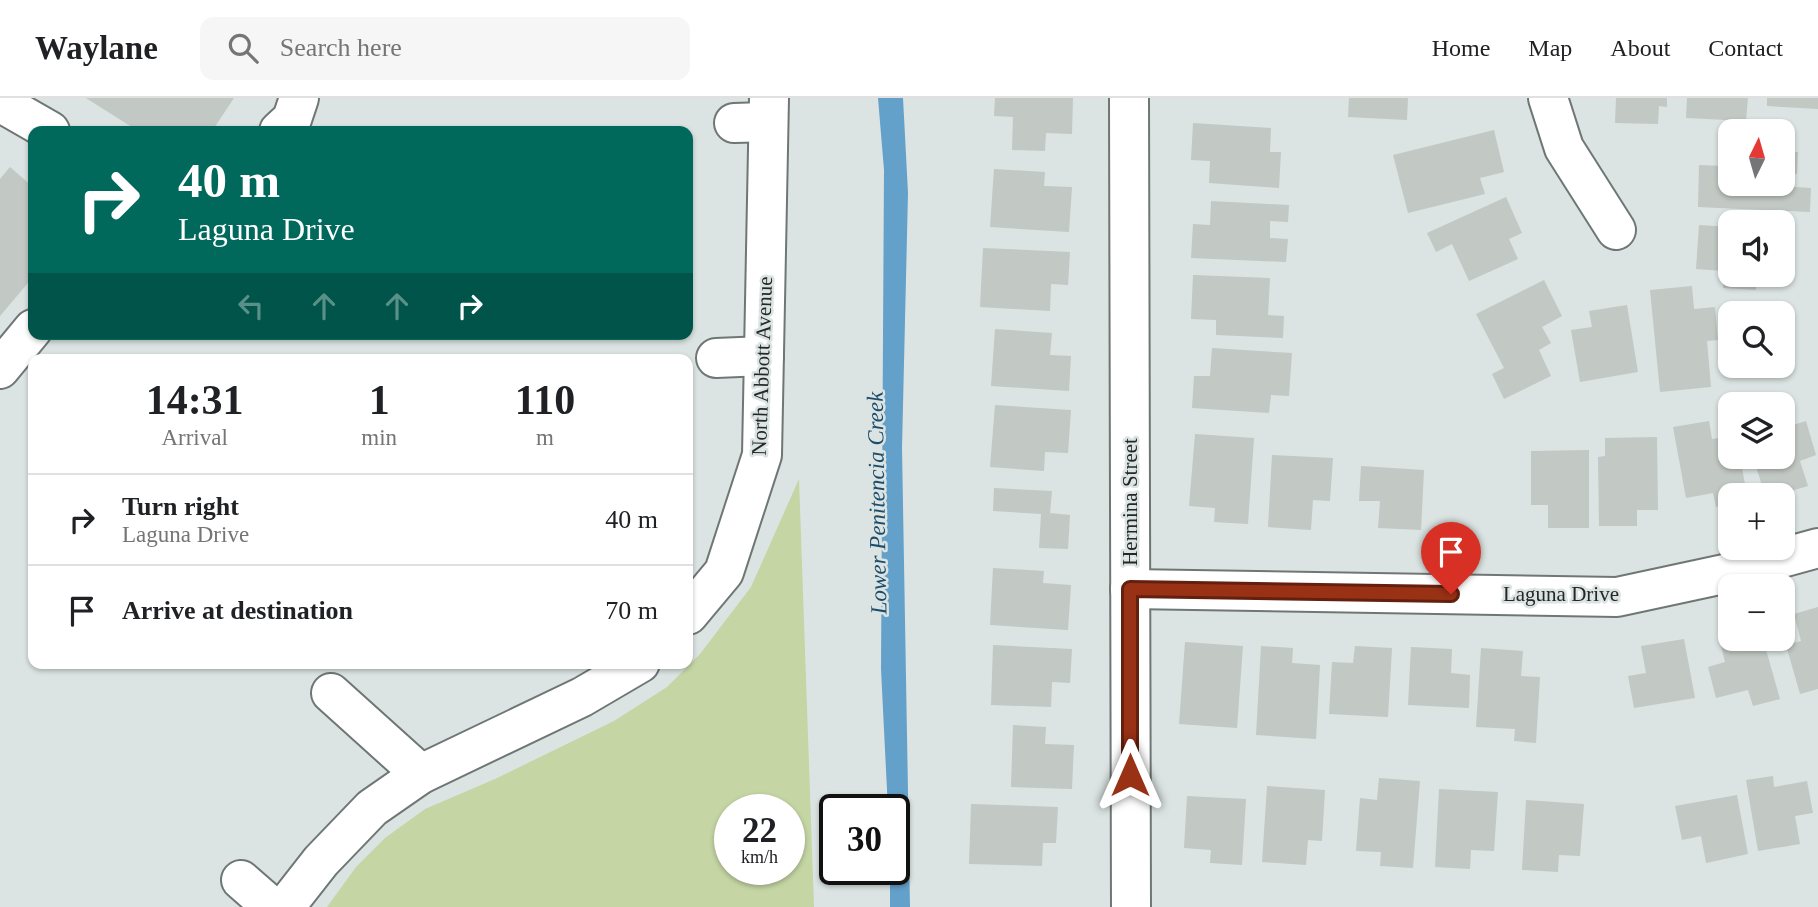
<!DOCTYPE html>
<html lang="en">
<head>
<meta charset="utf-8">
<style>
  body { margin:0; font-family:Georgia,serif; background:#f6f6f6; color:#202124; height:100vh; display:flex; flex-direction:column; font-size:26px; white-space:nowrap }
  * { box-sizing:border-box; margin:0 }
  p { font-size:23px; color:#757577 }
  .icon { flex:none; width:38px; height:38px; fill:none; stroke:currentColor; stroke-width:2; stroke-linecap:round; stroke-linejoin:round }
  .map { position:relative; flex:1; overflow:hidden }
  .drawer { position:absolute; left:28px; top:256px; width:665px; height:315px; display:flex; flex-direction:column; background:#fff; border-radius:14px; box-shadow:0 2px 5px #0004 }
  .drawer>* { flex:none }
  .top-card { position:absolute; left:28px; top:28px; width:665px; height:214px; border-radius:14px; box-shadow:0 2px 5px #0004; background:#00695c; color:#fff; overflow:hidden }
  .needle { width:46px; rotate:5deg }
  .fabs { position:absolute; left:1718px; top:21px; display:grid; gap:14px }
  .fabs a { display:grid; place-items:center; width:77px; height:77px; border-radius:14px; background:#fff; box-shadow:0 2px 5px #0004; font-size:35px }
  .speed { position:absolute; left:714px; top:696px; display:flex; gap:14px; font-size:35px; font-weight:700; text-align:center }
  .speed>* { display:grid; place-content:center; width:91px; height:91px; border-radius:50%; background:#fff; box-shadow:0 2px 5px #0004; line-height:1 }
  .speed small { font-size:18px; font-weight:400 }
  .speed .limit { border:4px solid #111; border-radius:10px; background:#fff; color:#111 }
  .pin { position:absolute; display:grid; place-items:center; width:60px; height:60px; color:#fff; margin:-72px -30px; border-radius:50% 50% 50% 0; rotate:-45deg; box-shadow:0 0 7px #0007 }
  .pin .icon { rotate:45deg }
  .me { position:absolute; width:77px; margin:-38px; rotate:0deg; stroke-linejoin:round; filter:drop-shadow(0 0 5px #0008) }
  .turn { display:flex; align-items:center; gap:24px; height:147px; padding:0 35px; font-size:32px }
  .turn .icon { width:91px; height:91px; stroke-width:2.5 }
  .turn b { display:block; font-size:49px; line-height:60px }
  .lanes { display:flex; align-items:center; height:66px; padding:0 35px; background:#0003; justify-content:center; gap:35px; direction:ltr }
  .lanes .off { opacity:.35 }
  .eta { display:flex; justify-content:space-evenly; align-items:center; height:119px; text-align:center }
  .eta b { font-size:42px; font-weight:600; line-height:49px }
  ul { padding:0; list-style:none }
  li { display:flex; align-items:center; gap:21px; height:91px; padding:0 35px; border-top:2px solid #e0e0e0 }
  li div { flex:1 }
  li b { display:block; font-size:26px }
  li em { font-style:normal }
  header { display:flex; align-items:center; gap:42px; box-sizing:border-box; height:98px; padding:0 35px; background:#fff; border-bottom:2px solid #e0e0e0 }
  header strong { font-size:33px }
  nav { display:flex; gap:38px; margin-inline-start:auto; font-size:24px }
  .search { width:490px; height:63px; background:#f6f6f6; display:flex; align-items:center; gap:18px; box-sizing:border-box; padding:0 24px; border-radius:14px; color:#757577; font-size:26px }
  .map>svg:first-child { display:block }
  .green { fill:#c5d5a4; fill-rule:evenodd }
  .water { fill:#63a0ca }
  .building { fill:#c2c8c3 }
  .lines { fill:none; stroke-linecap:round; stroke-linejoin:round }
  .minor-casing { stroke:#6f7775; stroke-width:42 }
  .minor { stroke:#fff; stroke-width:38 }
  .route-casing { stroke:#63200e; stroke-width:18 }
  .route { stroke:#993115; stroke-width:12 }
  .labels { text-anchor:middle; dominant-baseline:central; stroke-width:5; stroke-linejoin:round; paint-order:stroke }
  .street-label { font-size:21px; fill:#242726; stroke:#dbe4e2 }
  .water-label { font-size:23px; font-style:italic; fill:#1d4c6a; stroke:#dbe4e2 }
</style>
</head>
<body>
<header>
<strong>Waylane</strong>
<div class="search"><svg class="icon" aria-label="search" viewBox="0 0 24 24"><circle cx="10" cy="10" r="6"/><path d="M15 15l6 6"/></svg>Search here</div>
<nav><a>Home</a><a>Map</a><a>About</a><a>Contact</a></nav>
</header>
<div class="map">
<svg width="1818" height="809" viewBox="0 0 1818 809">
  <rect width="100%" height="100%" fill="#dbe4e2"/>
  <path class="green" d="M799 381 814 809H327L356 769 385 740 425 711 495 681 614 623 667 589 700 556 751 489ZM789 712V772H730V712Z"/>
  <path class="water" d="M878 0H903L908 95 902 350 910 809H890V772H894V712H888L881 571 884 72Z"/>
  <g class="building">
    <path d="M86 0H234L212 33H138Z"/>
    <path d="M995 0H1073L1072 36 1046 35 1045 53 1012 52 1013 19 994 18Z"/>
    <path d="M1349 0H1408L1407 22 1348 19Z"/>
    <path d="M1616 0H1667V9L1659 8 1658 26 1615 25Z"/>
    <path d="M1687 0H1748L1746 23 1686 20Z"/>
    <path d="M1767 0H1818V11L1767 8Z"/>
    <path d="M1193 25 1271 30 1270 54H1281L1279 90 1209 85 1210 63 1191 62Z"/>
    <path d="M1494 32 1504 74 1480 80 1485 96 1408 115 1393 57Z"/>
    <path d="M1725 51H1731V86H1776V88L1811 90 1810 114 1698 109 1699 67 1724 68Z"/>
    <path d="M1783 53 1798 54 1797 76H1783Z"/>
    <path d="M10 69 33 89V179L0 218V81Z"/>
    <path d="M994 71 1045 74 1044 88 1072 89 1069 134 990 129Z"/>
    <path d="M1506 99 1522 135 1509 141 1518 161 1469 183 1452 146 1436 154 1427 135Z"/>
    <path d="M1211 103 1289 107 1288 124 1270 123V140L1288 141 1286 164 1191 160 1193 126 1210 127Z"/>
    <path d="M1699 127 1731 129V177H1757L1756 192 1723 190 1724 173 1696 171Z"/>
    <path d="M983 150 1070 154 1068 187 1051 186 1050 213 980 209Z"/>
    <path d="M1193 177 1270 180 1268 217 1284 218 1283 240 1216 237V222L1191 221Z"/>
    <path d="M1544 182 1562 218 1542 229 1551 245 1539 252 1551 278 1504 301 1492 276 1504 270 1476 216Z"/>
    <path d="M1692 188 1694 211 1715 209 1718 242 1707 243 1711 289 1660 294 1650 192Z"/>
    <path d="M1627 207 1638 274 1580 284 1571 232 1592 229 1589 213Z"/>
    <path d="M995 231 1052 235 1050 257 1071 258 1069 293 991 288Z"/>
    <path d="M1212 250 1292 255 1289 298 1271 297 1269 315 1192 310 1194 278H1210Z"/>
    <path d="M995 307 1071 312 1068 355 1045 354 1044 373 990 369Z"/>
    <path d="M1709 323 1712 341 1731 338V359H1740L1747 397H1731V407L1716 409 1713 395 1686 400 1673 329Z"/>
    <path d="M1806 323 1816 357 1800 363 1808 388 1777 397H1765L1753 359H1783V330Z"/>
    <path d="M1195 336 1254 340 1248 426 1214 424 1215 410 1189 408Z"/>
    <path d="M1657 339 1658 412H1637V428H1599L1598 359 1605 358V340Z"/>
    <path d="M1589 352V430H1548V407H1531V353Z"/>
    <path d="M1272 357 1333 360 1330 403 1313 402 1311 432 1268 429Z"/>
    <path d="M1361 368 1424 372 1421 432 1378 430 1380 403H1359Z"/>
    <path d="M994 390 1052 393 1050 415 1070 417 1068 451 1039 450 1041 416 993 413Z"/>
    <path d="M993 470 1044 473 1043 485 1071 487 1068 532 990 527Z"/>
    <path d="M1818 509V591L1800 596 1786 547 1801 543 1794 516Z"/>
    <path d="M1731 532V541H1763L1780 601 1753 608 1748 592 1716 600 1708 569 1725 564 1718 536Z"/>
    <path d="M1684 541 1695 600 1634 610 1628 578 1646 575 1641 548Z"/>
    <path d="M1185 544 1243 548 1237 630 1179 626Z"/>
    <path d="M993 547 1072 551 1070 585 1052 584 1051 609 991 607Z"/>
    <path d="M1261 548 1293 550 1292 565 1320 567 1316 641 1256 637Z"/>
    <path d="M1355 548 1392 550 1388 619 1329 616 1332 564 1353 565Z"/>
    <path d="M1411 549 1452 551 1451 575 1470 577 1469 610 1408 607Z"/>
    <path d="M1481 550 1523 553 1521 578 1540 579 1536 645 1514 643 1515 631 1476 629Z"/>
    <path d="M1013 627 1046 629 1045 646 1074 647 1072 691 1011 689Z"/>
    <path d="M1773 678 1774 689 1807 683 1813 715 1795 718 1800 746 1758 753 1746 682Z"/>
    <path d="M1379 680 1420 683 1413 770 1380 768 1381 754 1356 753 1360 700 1377 702Z"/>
    <path d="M1267 688 1325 692 1322 743 1308 742 1306 767 1262 764Z"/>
    <path d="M1439 691 1498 694 1494 753 1471 752 1470 771 1435 769Z"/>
    <path d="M1737 697 1748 756 1706 765 1701 738 1682 742 1675 708Z"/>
    <path d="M1187 698 1246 701 1242 767 1210 765 1211 752 1184 750Z"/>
    <path d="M1526 702 1584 706 1580 758 1559 757 1558 774 1522 772Z"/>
    <path d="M971 706 1058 709 1056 745H1043L1042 768 969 766Z"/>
  </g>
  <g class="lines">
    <defs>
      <g id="minor">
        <path d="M1129 0 1131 809"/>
        <path d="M1548 0 1564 50 1616 132"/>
        <path d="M0 6H3L50 33"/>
        <path d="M734 25 768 24"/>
        <path d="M279 33 292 21 299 0"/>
        <path d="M716 260 764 258"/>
        <path d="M0 271 33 231"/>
        <path d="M1130 491 1617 499 1724 476 1818 450"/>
        <path d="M688 517 724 474 762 357 769 0"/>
        <path d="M331 595 421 676"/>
        <path d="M241 782 272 809"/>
        <path d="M285 809 321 763 372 710 421 676 582 599 640 565"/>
      </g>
    </defs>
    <use href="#minor" class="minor-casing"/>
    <use href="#minor" class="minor"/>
  </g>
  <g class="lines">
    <defs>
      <path id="route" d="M1130 677V491L1451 496"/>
    </defs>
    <use href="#route" class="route-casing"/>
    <use href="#route" class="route"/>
  </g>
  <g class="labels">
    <g class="street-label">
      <text transform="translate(762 268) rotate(-88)">North Abbott Avenue</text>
      <text transform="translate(1130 404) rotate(-90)">Hermina Street</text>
      <text x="1561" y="496">Laguna Drive</text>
    </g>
    <g class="water-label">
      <text transform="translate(877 405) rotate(-91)">Lower Penitencia Creek</text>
    </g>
  </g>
</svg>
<div class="fabs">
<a><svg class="needle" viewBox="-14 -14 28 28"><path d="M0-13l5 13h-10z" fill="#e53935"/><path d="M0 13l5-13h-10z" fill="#757577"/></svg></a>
<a><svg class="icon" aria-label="sound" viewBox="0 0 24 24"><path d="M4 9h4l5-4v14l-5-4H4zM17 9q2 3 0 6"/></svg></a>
<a><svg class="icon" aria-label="search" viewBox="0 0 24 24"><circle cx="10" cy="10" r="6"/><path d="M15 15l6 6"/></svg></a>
<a><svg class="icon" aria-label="layers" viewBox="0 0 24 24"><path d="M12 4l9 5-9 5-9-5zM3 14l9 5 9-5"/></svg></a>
<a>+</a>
<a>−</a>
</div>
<div class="speed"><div>22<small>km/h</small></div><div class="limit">30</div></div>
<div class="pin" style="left:1451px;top:496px;background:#d93025"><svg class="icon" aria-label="arrive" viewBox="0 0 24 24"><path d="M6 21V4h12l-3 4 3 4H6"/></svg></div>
<svg class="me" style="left:1130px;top:677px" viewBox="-20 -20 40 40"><path d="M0-17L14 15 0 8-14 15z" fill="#993115" stroke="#fff" stroke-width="4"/></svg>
<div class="top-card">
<div class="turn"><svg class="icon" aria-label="right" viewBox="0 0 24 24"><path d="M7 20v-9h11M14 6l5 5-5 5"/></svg><div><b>40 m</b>Laguna Drive</div></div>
<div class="lanes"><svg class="icon off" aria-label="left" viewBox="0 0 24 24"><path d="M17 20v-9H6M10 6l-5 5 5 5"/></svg><svg class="icon off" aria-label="ahead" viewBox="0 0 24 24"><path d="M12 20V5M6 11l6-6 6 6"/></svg><svg class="icon off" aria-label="ahead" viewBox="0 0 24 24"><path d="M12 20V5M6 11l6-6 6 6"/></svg><svg class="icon" aria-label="right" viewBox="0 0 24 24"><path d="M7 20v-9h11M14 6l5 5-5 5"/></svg></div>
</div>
<section class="drawer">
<div class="eta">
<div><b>14:31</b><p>Arrival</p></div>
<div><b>1</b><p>min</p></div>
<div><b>110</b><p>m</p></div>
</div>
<ul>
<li><svg class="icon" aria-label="right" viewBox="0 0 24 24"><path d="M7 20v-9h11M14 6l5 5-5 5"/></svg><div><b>Turn right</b><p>Laguna Drive</p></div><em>40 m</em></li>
<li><svg class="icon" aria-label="arrive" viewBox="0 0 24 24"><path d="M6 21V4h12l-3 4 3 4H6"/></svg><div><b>Arrive at destination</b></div><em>70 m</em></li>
</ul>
</section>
</div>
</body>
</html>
